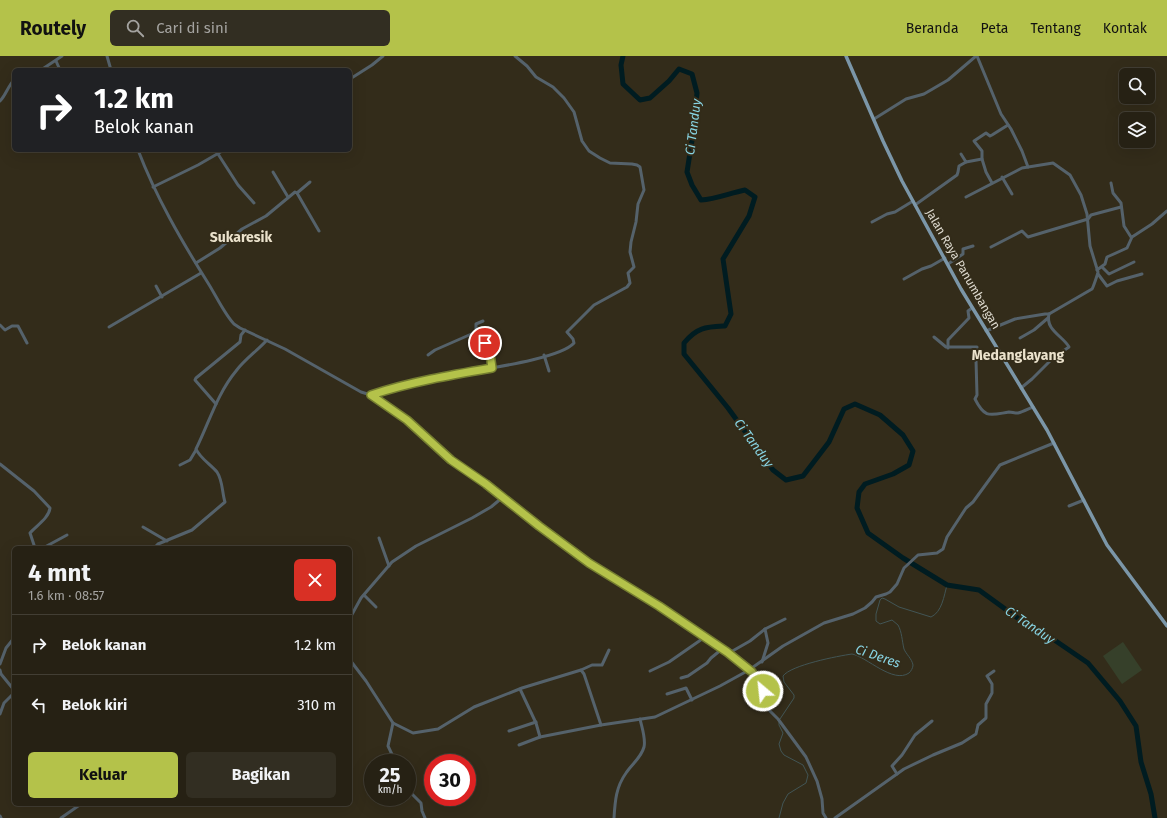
<!DOCTYPE html>
<html lang="id">
<head>
<meta charset="utf-8">
<style>
  body { margin:0; font-family:"Fira Sans",sans-serif; background:#322e22; color:#f1f3f6; height:100vh; display:flex; flex-direction:column; font-size:15px; white-space:nowrap }
  * { box-sizing:border-box; margin:0 }
  p { font-size:13px; color:#a4a3a0 }
  .icon { flex:none; width:22px; height:22px; fill:none; stroke:currentColor; stroke-width:2; stroke-linecap:round; stroke-linejoin:round }
  .map { position:relative; flex:1; overflow:hidden }
  .side { position:absolute; left:12px; top:490px; width:340px; height:260px; display:flex; flex-direction:column; background:#262114; border-radius:6px; box-shadow:0 4px 16px #0002,0 0 0 1px #423e34 }
  .side>* { flex:none }
  .guide { position:absolute; left:12px; top:12px; width:340px; height:84px; border-radius:6px; box-shadow:0 4px 16px #0002,0 0 0 1px #423e34; background:#202124; color:#fff; overflow:hidden }
  .buttons { position:absolute; left:1119px; top:12px; display:grid; gap:8px }
  .buttons a { display:grid; place-items:center; width:36px; height:36px; border-radius:6px; background:#262114; box-shadow:0 4px 16px #0002,0 0 0 1px #423e34; font-size:20px }
  .speed { position:absolute; left:364px; top:698px; display:flex; gap:8px; font-size:20px; font-weight:700; text-align:center }
  .speed>* { display:grid; place-content:center; width:52px; height:52px; border-radius:50%; background:#262114; box-shadow:0 4px 16px #0002,0 0 0 1px #423e34; line-height:1 }
  .speed small { font-size:10px; font-weight:400 }
  .speed .limit { border:6px solid #d22; background:#fff; color:#111 }
  .pin { position:absolute; display:grid; place-items:center; width:34px; height:34px; color:#fff; margin:-17px; border:2px solid #fff; border-radius:50%; box-shadow:0 1px 4px #0007 }
  .me { position:absolute; width:44px; margin:-22px; rotate:332deg; stroke-linejoin:round; filter:drop-shadow(0 0 3px #0008) }
  .turn { display:flex; align-items:center; gap:14px; height:84px; padding:0 16px; font-size:18px }
  .turn .icon { width:52px; height:52px; stroke-width:2.5 }
  .turn b { display:block; font-size:28px; line-height:34px }
  .round { display:grid; place-items:center; flex:none; width:42px; height:42px; border-radius:6px; background:#322e22 }
  .summary { display:flex; align-items:center; justify-content:space-between; height:68px; padding:0 16px }
  h1 { font-size:24px; font-weight:700; line-height:30px }
  .action { display:flex; gap:8px; margin-top:auto; padding:8px 16px }
  .action a { flex:1; height:46px; border-radius:6px; background:#b4c24a; color:#111; font-size:16px; font-weight:700; line-height:46px; text-align:center }
  .action a+a { background:#322e22; color:#f1f3f6 }
  ul { padding:0; list-style:none }
  li { display:flex; align-items:center; gap:12px; height:60px; padding:0 16px; border-top:1px solid #423e34 }
  li div { flex:1 }
  li b { display:block; font-size:15px }
  li em { font-style:normal }
  header { display:flex; align-items:center; gap:24px; box-sizing:border-box; height:56px; padding:0 20px; background:#b4c24a; color:#111 }
  header strong { font-size:19px }
  nav { display:flex; gap:22px; margin-inline-start:auto; font-size:14px }
  .search { width:280px; height:36px; background:#322e22; display:flex; align-items:center; gap:10px; box-sizing:border-box; padding:0 14px; border-radius:6px; color:#a4a3a0; font-size:15px }
  .map>svg:first-child { display:block }
  .green { fill:#36402a }
  .lines { fill:none; stroke-linecap:round; stroke-linejoin:round }
  .stream { stroke:#425555; stroke-width:1 }
  .river { stroke:#001c21; stroke-width:5 }
  .minor { stroke:#55626b; stroke-width:3 }
  .major { stroke:#7b96a8; stroke-width:3.5 }
  .route-casing { stroke:#757e30; stroke-width:10 }
  .route { stroke:#b4c24a; stroke-width:7 }
  .labels { text-anchor:middle; dominant-baseline:central; stroke-width:4; stroke-linejoin:round; paint-order:stroke }
  .street-label { font-size:12px; fill:#ddd9ce; stroke:#332c1a }
  .water-label { font-size:13px; font-style:italic; fill:#88d4e3; stroke:#332c1a }
  .quarter-label { font-size:14px; font-weight:bold; fill:#ebe2cc; stroke:#332c1a }
</style>
</head>
<body>
<header>
<strong>Routely</strong>
<div class="search"><svg class="icon" aria-label="search" viewBox="0 0 24 24"><circle cx="10" cy="10" r="6"/><path d="M15 15l6 6"/></svg>Cari di sini</div>
<nav><a>Beranda</a><a>Peta</a><a>Tentang</a><a>Kontak</a></nav>
</header>
<div class="map">
<svg width="1167" height="762" viewBox="0 0 1167 762">
  <rect width="100%" height="100%" fill="#332c1a"/>
  <path class="green" d="M1123 586 1142 614 1122 628 1103 600Z"/>
  <g class="lines">
    <g class="stream">
      <path d="M780 663 794 642V639L784 626 783 620C791 609 838 600 852 598 867 601 893 628 909 617 911 615 913 612 913 609 912 603 906 598 904 593 902 585 902 576 898 569L892 564 880 568 876 565V558L880 544 882 542 885 543 899 551 931 561C942 556 944 540 947 529"/>
      <path d="M779 666V669L783 677 779 688 781 695 784 699 803 709 808 719 806 727 788 738 783 747 779 762"/>
    </g>
    <path class="river" d="M623 0 621 9 623 28 640 44 650 42 669 25 679 13 692 18 697 37 693 78 687 116 692 129 701 144C716 143 730 137 745 134L755 141 749 160 723 203 731 258 725 270C706 271 697 271 684 287V298L728 352 773 414 786 424 803 420 829 386 844 353 855 348 880 359 903 379 913 395 909 409 893 418 865 428 859 436 857 452 868 477 903 502 947 529 979 534 1019 563 1050 581 1088 607 1120 645 1136 670 1141 706 1151 738 1155 762"/>
    <g class="minor">
      <path d="M107 0 111 14"/>
      <path d="M977 0 1001 58 1011 73 1022 95 1028 111"/>
      <path d="M56 5 60 14"/>
      <path d="M41 14 62 0"/>
      <path d="M350 23 372 9 383 0"/>
      <path d="M0 45C6 39 8 30 14 24"/>
      <path d="M874 63 906 43 924 38 948 24 976 0"/>
      <path d="M138 94C156 141 181 184 208 227 215 238 225 259 234 268L240 272 285 293 361 336 371 339 407 364 451 404 486 428 539 470 589 507 659 550 704 580 749 614 758 624 767 645 769 654 778 663 806 701 817 725 822 743 823 757 826 762"/>
      <path d="M218 98 238 129 254 147"/>
      <path d="M961 98 966 106 982 103 986 116 992 127"/>
      <path d="M982 103V95L974 85 986 77 990 80 992 79 1008 69"/>
      <path d="M273 116 288 141"/>
      <path d="M1002 121 1012 138"/>
      <path d="M1111 127 1113 137 1121 147 1124 170 1131 181"/>
      <path d="M153 131 198 109 224 94"/>
      <path d="M297 137 310 126"/>
      <path d="M966 141 1022 112 1053 107 1070 119 1081 139 1087 158 1090 190 1098 216C1098 217 1093 232 1092 233L1049 258H1045L1015 263 986 275"/>
      <path d="M915 149 957 119 958 116 959 110 966 106"/>
      <path d="M872 166 887 158 895 156 913 145"/>
      <path d="M991 191 1022 175 1028 181 1088 163 1091 159 1121 151"/>
      <path d="M196 207 220 192 242 173 266 160 295 136 297 137 319 175"/>
      <path d="M948 208 963 198V193L973 190"/>
      <path d="M1102 211 1109 218 1134 206"/>
      <path d="M1097 214 1105 208 1107 201 1127 192 1132 181 1152 168 1167 155"/>
      <path d="M1098 218 1107 230 1117 225 1142 218"/>
      <path d="M904 223 922 213 931 210 945 202"/>
      <path d="M156 230 162 241"/>
      <path d="M483 265 476 268V276L479 284 485 287 490 297 492 312"/>
      <path d="M0 269 5 274 12 270H18L27 287"/>
      <path d="M109 271 201 217"/>
      <path d="M934 281 946 291H977L976 304 977 339 975 343C985 363 990 359 1009 356 1012 356 1014 357 1018 357 1023 356 1028 353 1033 351"/>
      <path d="M1020 282 1034 274 1048 262"/>
      <path d="M948 292V284L969 262 968 255 972 252"/>
      <path d="M428 299 435 294 476 276"/>
      <path d="M544 299 549 315"/>
      <path d="M1021 332 1032 323 1053 302 1069 291C1063 280 1045 274 1049 258"/>
      <path d="M371 339C397 330 424 325 451 319 475 314 559 304 574 287L573 283 567 276 594 249 627 231 630 227 628 217 634 211 630 196 631 186 636 166 638 148 644 134 640 111 637 109 632 108 610 107 600 102 589 95 582 85 574 56 564 42 553 31 536 21 527 10 515 0"/>
      <path d="M216 348 195 324 196 322 240 286 241 279 245 274"/>
      <path d="M0 408 34 435 50 452C49 462 36 470 30 477L35 492"/>
      <path d="M180 409 190 404 196 394"/>
      <path d="M1069 450 1084 444"/>
      <path d="M143 471 167 485"/>
      <path d="M379 482 389 510"/>
      <path d="M43 492 67 479"/>
      <path d="M154 492 158 488 192 474 225 446C222 437 223 425 217 416 210 408 200 402 196 393 209 367 217 338 236 315 245 303 257 295 267 284"/>
      <path d="M14 524V527"/>
      <path d="M364 539 376 551"/>
      <path d="M350 562 361 542 392 506 416 490 472 462 491 451 503 441"/>
      <path d="M729 597 750 585 765 573 785 563"/>
      <path d="M350 604 366 625 393 667 413 677 438 673 474 651 522 632 581 614 584 618 601 669 655 661 720 630 749 614 783 590 824 567 853 558 865 552 872 546 876 541 886 538 890 536 897 528 904 512 918 499 937 497 943 493 947 481 966 452 973 446 1000 409 1054 387"/>
      <path d="M762 606 768 587 765 573"/>
      <path d="M0 608 6 592 14 582"/>
      <path d="M0 614 1 618 14 634"/>
      <path d="M581 614 592 609H602L609 594"/>
      <path d="M650 615 669 606 705 581"/>
      <path d="M681 622 688 620 707 607 711 602 722 593"/>
      <path d="M520 633 536 667 540 681 601 669"/>
      <path d="M667 638 686 632 692 644"/>
      <path d="M0 658 4 647 14 637"/>
      <path d="M393 667 388 690 396 707"/>
      <path d="M509 675 536 666"/>
      <path d="M519 689 540 681"/>
      <path d="M897 718 892 710 902 699 915 679 932 665"/>
      <path d="M407 733 421 747 422 755 425 762"/>
      <path d="M382 743 385 741"/>
      <path d="M0 760 1 762"/>
      <path d="M61 762 81 748"/>
      <path d="M614 762C615 745 616 731 626 717 632 708 641 702 644 691 646 683 642 672 640 663"/>
      <path d="M835 762 904 713 933 699 962 687 976 678 978 669 986 662V648L992 637V628L987 620 994 615"/>
    </g>
    <path class="major" d="M846 0 883 85 902 125 961 233 1047 374 1107 489 1167 570"/>
  </g>
  <g class="lines">
    <defs>
      <path id="route" d="M485 287 490 298 492 312C451 319 410 326 371 339L407 364 451 404 486 428 539 470 589 507 659 550 727 596 752 616 758 624 763 635"/>
    </defs>
    <use href="#route" class="route-casing"/>
    <use href="#route" class="route"/>
  </g>
  <g class="labels">
    <g class="street-label">
      <text transform="translate(963 213) rotate(60)">Jalan Raya Panumbangan</text>
    </g>
    <g class="water-label">
      <text transform="translate(693 71) rotate(-83)">Ci Tanduy</text>
      <text transform="translate(754 387) rotate(54)">Ci Tanduy</text>
      <text transform="translate(1030 569) rotate(34)">Ci Tanduy</text>
      <text transform="translate(878 600) rotate(19)">Ci Deres</text>
    </g>
    <g class="quarter-label">
      <text x="241" y="181">Sukaresik</text>
      <text x="1018" y="299">Medanglayang</text>
    </g>
  </g>
</svg>
<div class="buttons">
<a><svg class="icon" aria-label="search" viewBox="0 0 24 24"><circle cx="10" cy="10" r="6"/><path d="M15 15l6 6"/></svg></a>
<a><svg class="icon" aria-label="layers" viewBox="0 0 24 24"><path d="M12 4l9 5-9 5-9-5zM3 14l9 5 9-5"/></svg></a>
</div>
<div class="speed"><div>25<small>km/h</small></div><div class="limit">30</div></div>
<div class="pin" style="left:485px;top:287px;background:#d93025"><svg class="icon" aria-label="arrive" viewBox="0 0 24 24"><path d="M6 21V4h12l-3 4 3 4H6"/></svg></div>
<svg class="me" style="left:763px;top:635px" viewBox="-20 -20 40 40"><circle r="17" fill="#b4c24a" stroke="#fff" stroke-width="3"/><path d="M0-11L8 9 0 5-8 9z" fill="#fff"/></svg>
<div class="guide">
<div class="turn"><svg class="icon" aria-label="right" viewBox="0 0 24 24"><path d="M7 20v-9h11M14 6l5 5-5 5"/></svg><div><b>1.2 km</b>Belok kanan</div></div>
</div>
<section class="side">
<div class="summary"><div><h1>4 mnt</h1><p>1.6 km · 08:57</p></div><a class="round" style="background:#d93025;color:#fff"><svg class="icon" aria-label="close" viewBox="0 0 24 24"><path d="M6 6l12 12M18 6L6 18"/></svg></a></div>
<ul>
<li><svg class="icon" aria-label="right" viewBox="0 0 24 24"><path d="M7 20v-9h11M14 6l5 5-5 5"/></svg><div><b>Belok kanan</b></div><em>1.2 km</em></li>
<li><svg class="icon" aria-label="left" viewBox="0 0 24 24"><path d="M17 20v-9H6M10 6l-5 5 5 5"/></svg><div><b>Belok kiri</b></div><em>310 m</em></li>
</ul>
<div class="action"><a>Keluar</a><a>Bagikan</a></div>
</section>
</div>
</body>
</html>
